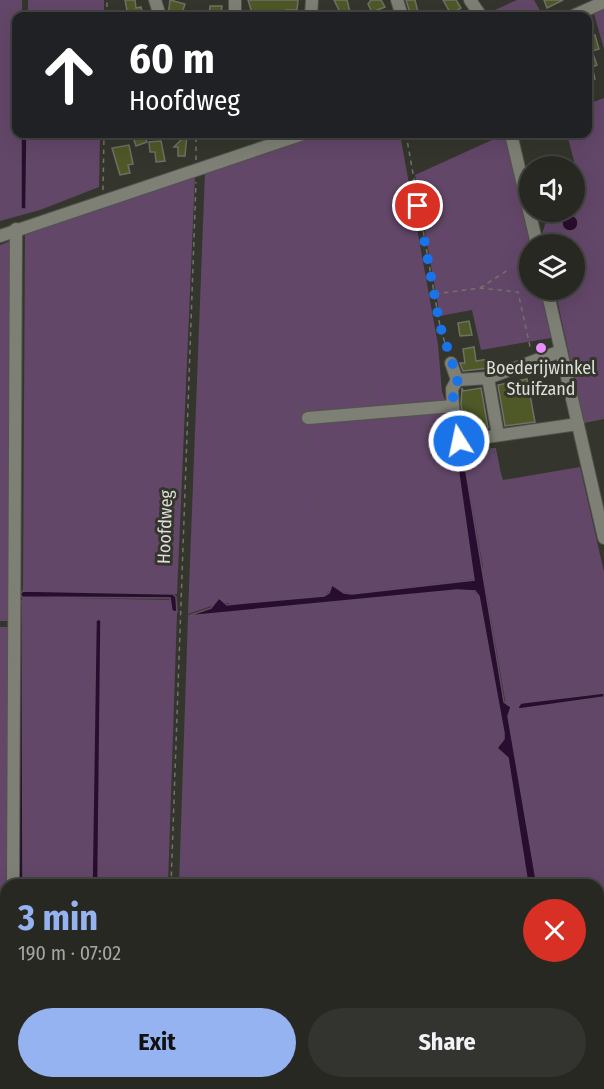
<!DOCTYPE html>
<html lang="en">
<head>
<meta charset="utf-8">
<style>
  body { margin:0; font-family:"Fira Sans Condensed",sans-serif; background:#33342f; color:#f1f3f6; height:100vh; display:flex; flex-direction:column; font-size:22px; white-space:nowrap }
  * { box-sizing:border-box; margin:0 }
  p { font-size:20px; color:#a4a6a5 }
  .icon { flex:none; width:33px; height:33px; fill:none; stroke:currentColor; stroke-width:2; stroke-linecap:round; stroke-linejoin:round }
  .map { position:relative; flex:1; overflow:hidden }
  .sheet { position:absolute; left:0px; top:879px; width:604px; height:210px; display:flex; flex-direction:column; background:#272822; border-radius:18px 18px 0 0; box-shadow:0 6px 24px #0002,0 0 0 2px #434440 }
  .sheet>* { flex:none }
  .hud { position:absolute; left:12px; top:12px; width:580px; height:126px; border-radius:12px; box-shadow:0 6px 24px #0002,0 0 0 2px #434440; background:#202124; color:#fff; overflow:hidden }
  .controls { position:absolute; left:519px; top:156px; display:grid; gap:12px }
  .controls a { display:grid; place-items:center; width:66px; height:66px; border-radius:50%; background:#272822; box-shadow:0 6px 24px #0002,0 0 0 2px #434440; font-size:30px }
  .pin { position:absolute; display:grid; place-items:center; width:51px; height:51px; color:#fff; margin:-26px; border:3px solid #fff; border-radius:50%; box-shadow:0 2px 6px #0007 }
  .me { position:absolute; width:66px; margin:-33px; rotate:350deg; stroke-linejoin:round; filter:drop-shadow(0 0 4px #0008) }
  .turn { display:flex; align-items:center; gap:21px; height:126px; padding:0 18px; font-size:27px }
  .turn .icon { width:78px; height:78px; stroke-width:2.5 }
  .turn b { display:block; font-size:42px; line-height:51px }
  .round { display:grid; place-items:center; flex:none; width:63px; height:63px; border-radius:32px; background:#33342f }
  .summary { display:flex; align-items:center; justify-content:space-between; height:102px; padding:0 18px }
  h1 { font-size:36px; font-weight:700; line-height:45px; color:#95b2f1 }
  .cta { display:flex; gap:12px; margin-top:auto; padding:12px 18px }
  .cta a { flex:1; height:69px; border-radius:36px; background:#95b2f1; color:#111; font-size:24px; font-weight:700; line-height:69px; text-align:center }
  .cta a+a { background:#33342f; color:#f1f3f6 }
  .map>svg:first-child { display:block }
  .green { fill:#634769; fill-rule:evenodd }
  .water { fill:#290d30; stroke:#5f4c63; stroke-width:1.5 }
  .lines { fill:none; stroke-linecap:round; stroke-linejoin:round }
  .stream { stroke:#5f4c63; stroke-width:2 }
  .building { fill:#4f5827; stroke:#6f7167; stroke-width:1.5 }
  .minor-casing { stroke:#52544c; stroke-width:14 }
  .path { stroke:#72736b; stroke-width:1.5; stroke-dasharray:4.5 4.5; stroke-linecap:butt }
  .minor { stroke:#7e8075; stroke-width:12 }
  .route { stroke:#1a73e8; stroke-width:10; stroke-dasharray:0 18 }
  .poi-dot { fill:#e98efe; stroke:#34362d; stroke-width:2 }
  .labels { text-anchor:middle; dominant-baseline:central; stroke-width:6; stroke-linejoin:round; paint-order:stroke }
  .poi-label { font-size:18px; fill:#dedfd9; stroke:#34362d }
  .street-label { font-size:18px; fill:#dedfd9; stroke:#34362d }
</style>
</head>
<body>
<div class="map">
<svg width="604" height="1089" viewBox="0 0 604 1089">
  <rect width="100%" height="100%" fill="#34362d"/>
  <g class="green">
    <path d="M0 0H22V16H16V134H21V209L26 208 27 134H100L99 187 40 210 0 221Z"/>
    <rect x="28" y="0" width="76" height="16"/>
    <path d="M517 0H534L543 16H511L505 14 496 16 488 13Z"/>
    <path d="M604 9V49L594 14Z"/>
    <path d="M604 98V417L584 422 555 290H574V244H545L542 234 549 212H574L575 194 582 192 567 134H588V104Z"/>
    <path d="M325 134H400L438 345 442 392 464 451 493 448 503 480 580 467 604 572V693L518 707 519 709 604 697V1060L598 1041V885H537L484 578 352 594 331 589 324 596 235 605 223 602 188 614 205 172ZM463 454 483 567 482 568H474Z"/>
    <path d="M505 134 530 244V290H540L551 338 481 350 472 310 440 316 415 175Z"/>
    <path d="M195 175 177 594 23 591 25 234Z"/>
    <path d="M13 240 10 621H0V245Z"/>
    <path d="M471 589 479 596 504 733 503 752 508 758 528 885H179L188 616Z"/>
    <path d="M22 597 171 600 172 611 177 612 168 885H98L96 621 92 885H23Z"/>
    <path d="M0 627H10L6 1017 0 1020Z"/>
    <rect x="22" y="1083" width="65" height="6"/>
    <path d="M95 1083H161V1089H94Z"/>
    <path d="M271 1083H481L482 1089H271Z"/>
  </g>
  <g class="water">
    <path d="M21 134H27L26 209H21Z"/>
    <circle cx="570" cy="223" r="8"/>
    <path d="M456 454H463L504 702 511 707 508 716 537 885H528L508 758 497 748 504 739V733L479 596 475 591 457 590 188 616 211 608 219 598 227 605 235 604 324 596 329 593 332 585 344 593 352 594 474 580Z"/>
    <path d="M23 591 173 594 176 597 177 612 172 611 170 598 22 597 20 594Z"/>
    <path d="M22 601 23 885H17L20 603Z"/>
    <path d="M99 619 101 621 98 885H92L96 621Z"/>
    <path d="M604 693V697L519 709 518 707 521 703Z"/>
  </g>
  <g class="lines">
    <g class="stream">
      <path d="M293 377 299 412 345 409"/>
      <path d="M368 383 371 406 374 407"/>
      <path d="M584 422 604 418"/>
      <path d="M304 432 330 573"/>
      <path d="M463 456 495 449 503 490 572 484"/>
    </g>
  </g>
  <g class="building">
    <path d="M125 0H135L136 8 141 7 143 16H128Z"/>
    <path d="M170 0 185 4 181 16H168Z"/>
    <path d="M248 0H298L297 10H286V16H275V12L253 16Z"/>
    <path d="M334 0H347L351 16H342Z"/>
    <path d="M371 0H381L385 7 372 12 368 4Z"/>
    <path d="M406 0H415L419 16H411Z"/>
    <path d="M443 0H456L461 8 451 14Z"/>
    <path d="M544 0H563L547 8Z"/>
    <path d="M210 6H222L221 16H209Z"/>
    <path d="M595 35 599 49 592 51 597 65 592 67 595 79 588 81V37Z"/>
    <path d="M132 134H143L147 142 136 146Z"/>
    <path d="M187 134 185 156H178V147H174Z"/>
    <path d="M161 141 165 161 156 162 155 152H150L149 142Z"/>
    <path d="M129 145 133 164 128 165 130 173 120 175 112 148Z"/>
    <path d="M469 321 472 335 460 336 458 323Z"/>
    <path d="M474 347 476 361 489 359 490 368 463 371 460 363H465L463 349Z"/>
    <path d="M527 379 535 422 505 426 498 385Z"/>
    <path d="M462 388 463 391 481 388 488 428 466 432 461 405Z"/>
  </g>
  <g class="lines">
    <defs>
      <g id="minor">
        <path d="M155 0 160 16"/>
        <path d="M397 0 402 16"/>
        <path d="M470 0 481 16"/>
        <path d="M235 16V0"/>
        <path d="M311 16 312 0"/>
        <path d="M573 16 604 2"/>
        <path d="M511 134 537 244"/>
        <path d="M0 236 303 134"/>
        <path d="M547 290 604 538"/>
        <path d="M451 363 457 380 488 378 498 435"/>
        <path d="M488 378 561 351"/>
        <path d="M453 406 452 389 457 380"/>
        <path d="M308 418 453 406 459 441 578 424"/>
        <path d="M13 885 16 229"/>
        <path d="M0 1022 6 1019"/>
        <path d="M0 1057 6 1058"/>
      </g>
    </defs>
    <use href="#minor" class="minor-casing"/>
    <g class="path">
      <path d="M107 16V0"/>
      <path d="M406 134 440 326 448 354"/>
      <path d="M196 160V134"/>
      <path d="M103 190 104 134"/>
      <path d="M480 288 508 270"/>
      <path d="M435 294 480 288 518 292 531 351"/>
      <path d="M171 885 196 182"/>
      <path d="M164 1089V1083"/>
    </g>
    <use href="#minor" class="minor"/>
  </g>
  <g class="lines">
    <path class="route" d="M418 206 440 326 458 380 452 389 459 441"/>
  </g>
  <circle class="poi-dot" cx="541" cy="348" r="6"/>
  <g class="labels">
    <g class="poi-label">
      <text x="541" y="368">Boederijwinkel<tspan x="541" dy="21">Stuifzand</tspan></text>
    </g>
    <g class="street-label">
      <text transform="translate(165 527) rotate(-88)">Hoofdweg</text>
    </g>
  </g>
</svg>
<div class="controls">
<a><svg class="icon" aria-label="sound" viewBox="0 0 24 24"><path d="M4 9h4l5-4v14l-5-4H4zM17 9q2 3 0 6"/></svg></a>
<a><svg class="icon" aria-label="layers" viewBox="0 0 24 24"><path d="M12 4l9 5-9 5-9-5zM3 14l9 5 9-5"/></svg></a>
</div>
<div class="pin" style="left:418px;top:206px;background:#d93025"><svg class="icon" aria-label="arrive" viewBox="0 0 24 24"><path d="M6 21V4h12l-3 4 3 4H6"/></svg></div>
<svg class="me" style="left:459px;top:441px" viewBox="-20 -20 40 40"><circle r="17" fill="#1a73e8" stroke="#fff" stroke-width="3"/><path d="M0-11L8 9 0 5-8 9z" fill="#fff"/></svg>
<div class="hud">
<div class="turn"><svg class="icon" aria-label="ahead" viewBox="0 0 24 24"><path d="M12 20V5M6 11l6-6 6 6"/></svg><div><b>60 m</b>Hoofdweg</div></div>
</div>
<section class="sheet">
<div class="summary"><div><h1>3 min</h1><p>190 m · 07:02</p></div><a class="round" style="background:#d93025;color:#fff"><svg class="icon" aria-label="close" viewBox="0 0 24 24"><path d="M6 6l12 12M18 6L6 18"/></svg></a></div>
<div class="cta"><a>Exit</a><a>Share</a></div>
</section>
</div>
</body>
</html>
